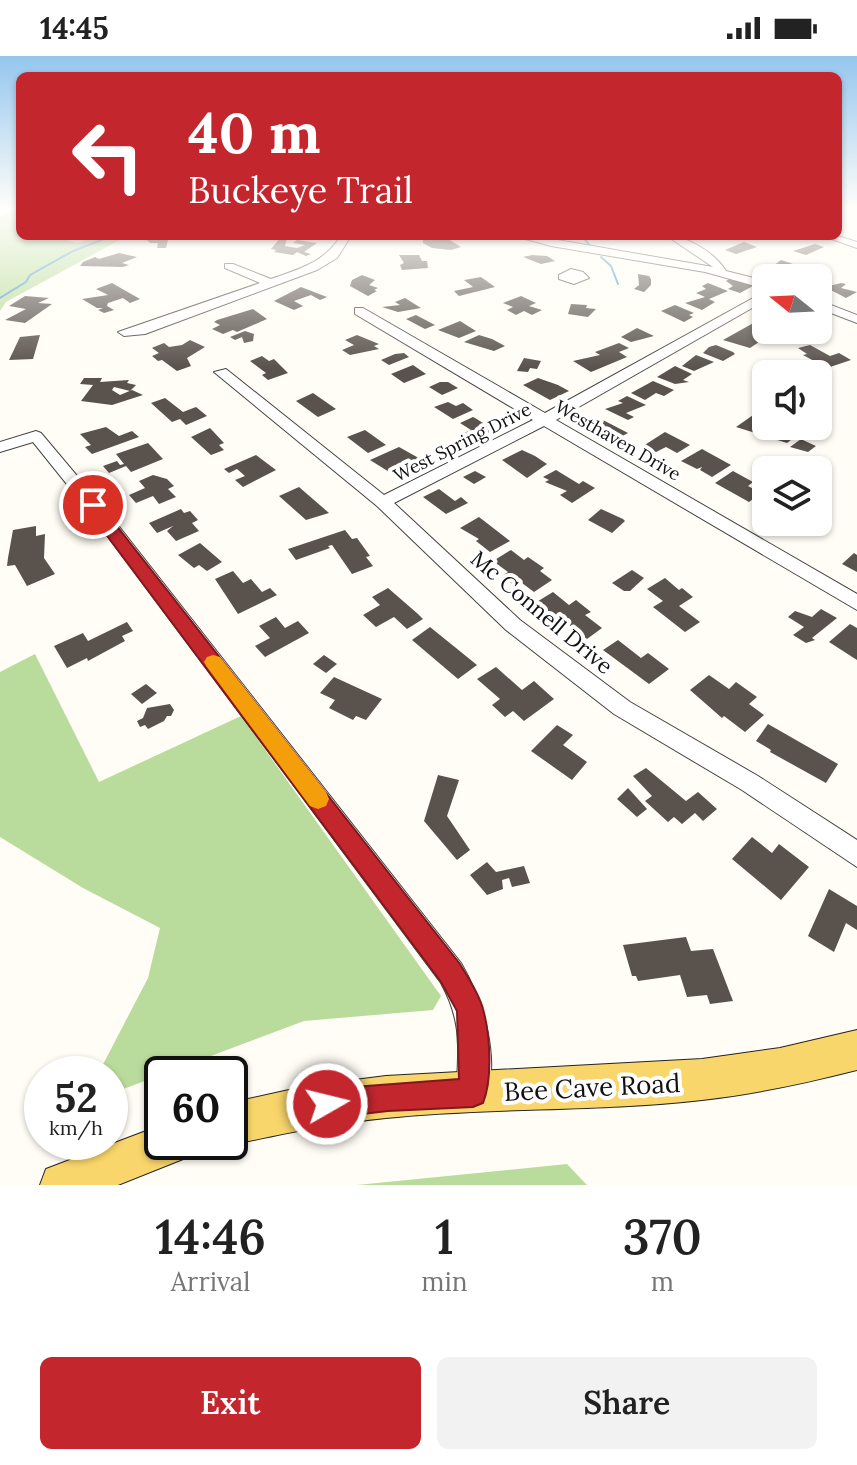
<!DOCTYPE html>
<html lang="en">
<head>
<meta charset="utf-8">
<style>
  body { margin:0; font-family:Lora,serif; background:#f2f2f2; color:#222; height:100vh; display:flex; flex-direction:column; font-size:30px; white-space:nowrap }
  * { box-sizing:border-box; margin:0 }
  p { font-size:26px; color:#767676 }
  .icon { flex:none; width:44px; height:44px; fill:none; stroke:currentColor; stroke-width:2; stroke-linecap:round; stroke-linejoin:round }
  .map { position:relative; height:1129px; overflow:hidden }
  .side { display:flex; flex-direction:column; background:#fff; flex:1 }
  .side>* { flex:none }
  .top-card { position:absolute; left:16px; top:16px; width:826px; height:168px; border-radius:12px; box-shadow:0 2px 6px #0004; background:#c4262e; color:#fff; overflow:hidden }
  .needle { width:52px; rotate:288deg }
  .fabs { position:absolute; left:752px; top:208px; display:grid; gap:16px }
  .fabs a { display:grid; place-items:center; width:80px; height:80px; border-radius:12px; background:#fff; box-shadow:0 2px 6px #0004; font-size:40px }
  .speed { position:absolute; left:24px; top:1000px; display:flex; gap:16px; font-size:40px; font-weight:700; text-align:center }
  .speed>* { display:grid; place-content:center; width:104px; height:104px; border-radius:50%; background:#fff; box-shadow:0 2px 6px #0004; line-height:1 }
  .speed small { font-size:20px; font-weight:400 }
  .speed .limit { border:4px solid #111; border-radius:12px; background:#fff; color:#111 }
  .pin { position:absolute; display:grid; place-items:center; width:68px; height:68px; color:#fff; margin:-34px; border:4px solid #fff; border-radius:50%; box-shadow:0 2px 8px #0007 }
  .me { position:absolute; width:88px; margin:-44px; rotate:82deg; stroke-linejoin:round; filter:drop-shadow(0 0 6px #0008) }
  .turn { display:flex; align-items:center; gap:28px; height:168px; padding:0 40px; font-size:36px }
  .turn .icon { width:104px; height:104px; stroke-width:2.5 }
  .turn b { display:block; font-size:56px; line-height:68px }
  .eta { display:flex; justify-content:space-evenly; align-items:center; height:136px; text-align:center }
  .eta b { font-size:48px; font-weight:600; line-height:56px }
  .action { display:flex; gap:16px; margin-top:auto; padding:16px 40px }
  .action a { flex:1; height:92px; border-radius:12px; background:#c4262e; color:#fff; font-size:32px; font-weight:600; line-height:92px; text-align:center }
  .action a+a { background:#f2f2f2; color:#222 }
  .status { display:flex; justify-content:space-between; align-items:center; height:56px; padding:0 40px; background:#fff; direction:ltr }
  .status svg { height:22px; fill:currentColor }
  .map>svg:first-child { display:block }
  .forest { fill:#b9dc9c }
  .lines { fill:none; stroke-linecap:round; stroke-linejoin:round }
  .stream { stroke:#3f96cf; stroke-width:2 }
  .building { fill:#5a524d }
  .minor-casing { stroke:#444; stroke-width:2 }
  .major-casing { stroke:#222; stroke-width:2 }
  .minor { fill:#fff; fill-rule:evenodd }
  .major { fill:#f9d66b; fill-rule:evenodd }
  .route { fill:#c4262e; stroke:#7f191e; stroke-width:2 }
  .slow { fill:#f59e0b }
  .labels { text-anchor:middle; dominant-baseline:central; stroke-width:8; stroke-linejoin:round; paint-order:stroke }
  .far-street-label { font-size:18px; fill:#111; stroke:#fff }
  .street-label { font-size:22px; fill:#111; stroke:#fff }
  .near-street-label { font-size:26px; fill:#111; stroke:#fff }
</style>
</head>
<body>
<div class="status"><b>14:45</b><svg viewBox="0 0 49 12"><path d="M0 12V9h3v3zM5 12V6h3v6zM10 12V3h3v9zM15 12V0h3v12zM26 1h20v11H26zM47 4h2v5h-2z"/></svg></div>
<div class="map">
<svg width="857" height="1129" viewBox="0 0 857 1129">
  <rect width="100%" height="100%" fill="#fffdf5"/>
  <g class="forest">
    <path d="M16 154H20V180H51L77 187 100 180H127L6 246 0 255V160Z"/>
    <path d="M35 598 99 726 241 660 441 940 433 954 304 965 110 1038V1018H98L148 922 160 872 83 832 0 781V616Z"/>
    <path d="M567 1108 587 1129H357Z"/>
  </g>
  <g class="lines">
    <g class="stream">
      <path d="M582 180 592 192"/>
      <path d="M601 201 611 210 618 228"/>
      <path d="M0 242 26 226 30 219 73 195 112 180"/>
    </g>
  </g>
  <g class="building">
    <path d="M143 180H169L174 184H168L166 192H157L158 187H150Z"/>
    <path d="M423 180H443L461 191 451 194 432 192 423 187Z"/>
    <path d="M280 182H287L285 190 297 192 305 189 293 187 297 184 317 187 304 196 311 198 306 200 297 196 293 199 274 196 276 194 271 193Z"/>
    <path d="M744 186 757 191 736 198 725 194Z"/>
    <path d="M815 188 824 191 806 199 793 195Z"/>
    <path d="M119 197 137 201 122 207 129 209 123 211 80 210 83 206 95 201 99 203Z"/>
    <path d="M399 199H419L422 205H427L428 212 402 214 400 209 404 207Z"/>
    <path d="M532 199 547 200 555 205 541 208 523 201Z"/>
    <path d="M781 204 793 208 776 217 768 214Z"/>
    <path d="M638 218 649 220 651 223V229L644 236 634 233 639 229Z"/>
    <path d="M362 219 375 224 369 229 378 232 374 234 377 235 368 240 350 230 352 224Z"/>
    <path d="M481 221 495 231 459 240 454 235 473 231 464 224Z"/>
    <path d="M731 222 753 230 740 237 728 233 733 230 726 225Z"/>
    <path d="M112 227 140 243 130 247 123 242 108 247 107 250 114 254 104 257 98 254 103 252H97L82 243 108 239 96 233Z"/>
    <path d="M708 227 728 235 709 243 715 246 702 254 685 247 705 241 696 237 706 233 702 230Z"/>
    <path d="M841 227 846 228 841 232 857 236 846 242 825 231Z"/>
    <path d="M301 231 327 241 320 244 311 239 294 245 303 250 294 254 274 245Z"/>
    <path d="M25 240 49 242 38 247 52 248 25 267 5 264 26 253 9 250Z"/>
    <path d="M521 240 536 247 529 250 542 254 532 259 524 255 516 259 507 254 513 251 503 247Z"/>
    <path d="M405 242 421 252 398 256 382 251 400 249 395 246Z"/>
    <path d="M571 248 587 249 586 252 596 253 588 261 568 258Z"/>
    <path d="M675 249 694 257 689 259 693 261 684 266 661 255Z"/>
    <path d="M253 253 267 263 237 276 233 274 223 278 212 273 220 269 214 266 217 264Z"/>
    <path d="M416 259 435 269 425 273 406 263Z"/>
    <path d="M460 265 476 275 459 282 438 274Z"/>
    <path d="M757 265 766 268V272L753 280 762 284 750 292 723 284Z"/>
    <path d="M637 272 654 280 631 286 621 281Z"/>
    <path d="M245 275 254 278 253 285 244 287 242 281 235 284 230 281Z"/>
    <path d="M40 279 33 303 9 304 20 281Z"/>
    <path d="M357 279 379 288 374 290 379 293 350 299 342 294 354 289 345 284Z"/>
    <path d="M479 279 492 283 505 290 494 295 464 286Z"/>
    <path d="M190 284 205 291 187 302 191 310 177 315 162 304 158 305 152 300 159 297 152 292 154 291 164 287 169 291 182 289Z"/>
    <path d="M619 287 629 292 619 296 627 301 591 316 573 305 600 299 595 296Z"/>
    <path d="M716 289 733 296 735 298 723 305 703 297 709 291Z"/>
    <path d="M810 289 830 300 839 297 851 304 827 312 803 299 807 298 798 292Z"/>
    <path d="M395 298 404 297 409 301 389 309 381 304Z"/>
    <path d="M696 299 714 306 694 315 682 310Z"/>
    <path d="M262 300 269 305 274 303 288 317 268 324 262 319 266 317 250 305Z"/>
    <path d="M524 302 541 305 537 313 530 312 528 316 517 315Z"/>
    <path d="M413 309 426 318 404 327 391 318Z"/>
    <path d="M675 310 692 318 683 324 689 326 675 328 657 321Z"/>
    <path d="M84 322H102L100 326 129 324 127 327 136 329 130 335 114 331 112 334 120 339 132 334 143 339 112 349 81 345 93 329 80 328Z"/>
    <path d="M538 322 558 329 569 335 550 344 523 329Z"/>
    <path d="M653 325 674 334 664 340 656 337 645 344 631 337Z"/>
    <path d="M440 326H448L458 332 442 339 429 331Z"/>
    <path d="M313 337 336 353 318 361 296 345Z"/>
    <path d="M627 340 646 349 626 357 634 361 628 364 605 353 623 347 618 345Z"/>
    <path d="M165 342 183 356 196 351 207 360 186 369 180 363 172 366 151 347Z"/>
    <path d="M448 346 456 350 463 347 473 354 453 363 434 351Z"/>
    <path d="M756 357 766 361V370H782L787 372 784 375 796 380 787 387 736 371Z"/>
    <path d="M473 361 475 362 496 375 473 383 464 377 471 374 460 367Z"/>
    <path d="M591 362 597 365 601 363 628 377 615 384 583 367Z"/>
    <path d="M106 371 119 380 132 375 139 381 92 398 85 391 91 389 80 378Z"/>
    <path d="M210 372 224 387 219 389 224 394 211 399 191 381Z"/>
    <path d="M365 374 386 389 368 397 347 381Z"/>
    <path d="M665 376 690 389 677 397 666 391 656 396 643 390Z"/>
    <path d="M801 383 805 385 816 390 808 396 790 391Z"/>
    <path d="M148 387 163 403 131 416 126 410 109 417 103 410 117 405 120 409 124 408 116 398Z"/>
    <path d="M399 391 424 405 394 419 370 404Z"/>
    <path d="M702 393 731 409 712 421 700 414 702 411 697 413 681 405Z"/>
    <path d="M522 394 535 400 547 408 527 422 502 404Z"/>
    <path d="M256 399 276 414 243 431 235 424 245 420 237 413 229 417 224 413Z"/>
    <path d="M556 414 579 428 583 425 595 432 572 447 560 439 567 435 545 426 549 424 543 421Z"/>
    <path d="M475 415 486 421 474 428 463 421Z"/>
    <path d="M733 415 753 426 748 430 761 437 749 446 715 427Z"/>
    <path d="M153 419 167 423 174 430 168 433 176 441 159 448 153 440 136 447 129 439 145 432 139 425Z"/>
    <path d="M299 431 329 457 306 464 279 440Z"/>
    <path d="M439 433 455 445 461 441 468 447 446 458 423 441Z"/>
    <path d="M181 453 184 457 190 455 198 464 192 467 199 475 176 485 167 475 173 470 157 477 149 467Z"/>
    <path d="M601 453 623 463 625 465 612 477 588 464Z"/>
    <path d="M479 461 510 485 490 496 476 485 479 483 460 472Z"/>
    <path d="M36 470V480L45 478 44 502 55 518 27 530 15 509 7 510 8 502 13 474Z"/>
    <path d="M345 474 352 483 357 482 370 500 366 501 373 510 352 518 332 489 328 490 330 492 296 504 288 493Z"/>
    <path d="M200 487 222 506 207 515 199 509 194 512 178 499Z"/>
    <path d="M511 494 524 504 528 501 544 512 540 515 552 524 534 536 522 527 516 531 502 520 508 516 493 505Z"/>
    <path d="M854 497 857 499V516L842 508Z"/>
    <path d="M632 514 644 522 630 535H624L612 527Z"/>
    <path d="M233 515 243 527 251 523 262 536 270 532 277 539 238 558 215 523Z"/>
    <path d="M665 522 679 534 682 532 693 541 679 550 700 566 685 576 653 551 663 545 647 533Z"/>
    <path d="M388 532 418 558 423 563 407 573 394 561 376 571 363 559 380 549 372 541Z"/>
    <path d="M553 536 569 549 576 544 591 556 585 559 602 572 587 583 563 564 559 567 535 547Z"/>
    <path d="M821 553 837 562 812 582 815 584 806 587 793 579 804 571 788 561 795 555 812 561Z"/>
    <path d="M276 561 285 572 298 565 309 577 265 601 255 590 270 582 259 570Z"/>
    <path d="M127 566 133 575 122 580 125 585 88 605 87 602 67 612 54 590 83 577 88 585Z"/>
    <path d="M850 568 857 572V604L829 586Z"/>
    <path d="M430 571 477 609 458 623 412 584Z"/>
    <path d="M618 584 641 602 648 597 669 613 649 628 603 594Z"/>
    <path d="M324 599 337 608 326 617 313 608Z"/>
    <path d="M496 611 522 634 534 625 554 643 524 665 513 655 505 661 492 649 500 643 477 623Z"/>
    <path d="M709 619 729 633 736 626 757 641 749 648 764 659 745 676 724 660 722 662 690 634Z"/>
    <path d="M334 621 382 643 366 664 356 660 353 664 329 652 335 644 320 637Z"/>
    <path d="M146 628 157 637 142 648 131 638Z"/>
    <path d="M170 648 174 654 171 660H167L164 665 148 673 145 669 140 671 137 665 143 662 147 652Z"/>
    <path d="M768 668 838 708 826 727 770 696 771 694 756 685Z"/>
    <path d="M557 669 573 679 563 689 587 706 572 724 531 695Z"/>
    <path d="M646 712 686 745 698 736 717 753 703 765 695 757 682 768 674 761 668 766 645 745 652 740 633 720Z"/>
    <path d="M438 719 459 724 447 760 470 794 457 804 424 765Z"/>
    <path d="M628 732 647 753 637 761 617 743Z"/>
    <path d="M752 781 772 797 779 788 809 811 781 844 732 803Z"/>
    <path d="M487 806 496 816 524 810 530 827 512 831 509 822 502 824 503 833 487 839 470 819Z"/>
    <path d="M829 833 857 850V874L846 867 834 896 808 880Z"/>
    <path d="M686 881 691 895 713 893 733 945 710 948 707 939 687 941 680 919 638 925 636 920H632L623 889Z"/>
  </g>
  <g class="lines">
    <defs>
      <g id="minor">
        <path d="M341 180H351L337 202 317 214 145 278 124 280 118 276 260 227 225 212V208H233L271 223C301 212 322 208 341 180Z"/>
        <path d="M515 180H535L713 211 667 180C688 180 715 197 726 215L766 225V233L705 216 551 190Z"/>
        <path d="M823 180H838L857 186V192Z"/>
        <path d="M571 213 583 216 589 222 574 228 559 223V219Z"/>
        <path d="M766 235V244L556 364 857 538V554L544 370 394 447 520 564 630 646 758 720 857 784V811L742 734 614 658 506 574 377 450 214 316 226 313 384 439 533 364 355 258V252H363L545 357Z"/>
        <path d="M818 244 857 259V267L818 252Z"/>
        <path d="M36 375 41 377 110 459 461 907C483 945 502 1005 484 1048L473 1053 462 1048C454 1030 459 1010 458 990 458 967 452 947 441 927L98 467 33 386 0 396V386Z"/>
      </g>
      <g id="major">
        <path d="M857 974V1014C806 1027 755 1038 702 1044 597 1056 491 1051 386 1062 333 1067 282 1078 230 1089L223 1086H230V1047L307 1030 386 1020 702 1003 780 992Z"/>
        <path d="M162 1069V1086H194L188 1101 118 1129H40L46 1113Z"/>
      </g>
    </defs>
    <use href="#minor" class="minor-casing"/>
    <use href="#major" class="major-casing"/>
    <use href="#minor" class="minor"/>
    <use href="#major" class="major"/>
  </g>
  <linearGradient id="sky" x2="0" y2="1"><stop stop-color="#95c6ee"/><stop offset="0.49" stop-color="#fffefa"/><stop offset="1" stop-color="#fffefa" stop-opacity="0"/></linearGradient>
  <rect width="857" height="312" fill="url(#sky)"/>
  <path class="route" d="M93 444 98 446 460 908C468 922 479 937 483 953 490 978 493 1022 483 1047L473 1051 388 1055 327 1062 317 1058 312 1048 317 1038 327 1033 459 1023 457 955 441 926 87 453 85 449Z"/>
  <path class="slow" d="M213 599 220 601 326 736 329 743 326 750 318 753 310 750 207 611 204 606 207 601Z"/>
  <g class="labels">
    <g class="far-street-label">
      <text transform="translate(618 384) rotate(30)">Westhaven Drive</text>
      <text transform="translate(462 386) rotate(-27)">West Spring Drive</text>
    </g>
    <g class="street-label">
      <text transform="translate(542 556) rotate(40)">Mc Connell Drive</text>
    </g>
    <g class="near-street-label">
      <text transform="translate(592 1031) rotate(-3)">Bee Cave Road</text>
    </g>
  </g>
</svg>
<div class="fabs">
<a><svg class="needle" viewBox="-14 -14 28 28"><path d="M0-13l5 13h-10z" fill="#e53935"/><path d="M0 13l5-13h-10z" fill="#767676"/></svg></a>
<a><svg class="icon" aria-label="sound" viewBox="0 0 24 24"><path d="M4 9h4l5-4v14l-5-4H4zM17 9q2 3 0 6"/></svg></a>
<a><svg class="icon" aria-label="layers" viewBox="0 0 24 24"><path d="M12 4l9 5-9 5-9-5zM3 14l9 5 9-5"/></svg></a>
</div>
<div class="speed"><div>52<small>km/h</small></div><div class="limit">60</div></div>
<div class="pin" style="left:93px;top:449px;background:#d93025"><svg class="icon" aria-label="arrive" viewBox="0 0 24 24"><path d="M6 21V4h12l-3 4 3 4H6"/></svg></div>
<svg class="me" style="left:327px;top:1048px" viewBox="-20 -20 40 40"><circle r="17" fill="#c4262e" stroke="#fff" stroke-width="3"/><path d="M0-11L8 9 0 5-8 9z" fill="#fff"/></svg>
<div class="top-card">
<div class="turn"><svg class="icon" aria-label="left" viewBox="0 0 24 24"><path d="M17 20v-9H6M10 6l-5 5 5 5"/></svg><div><b>40 m</b>Buckeye Trail</div></div>
</div>
</div>
<section class="side">
<div class="eta">
<div><b>14:46</b><p>Arrival</p></div>
<div><b>1</b><p>min</p></div>
<div><b>370</b><p>m</p></div>
</div>
<div class="action"><a>Exit</a><a>Share</a></div>
</section>
</body>
</html>
